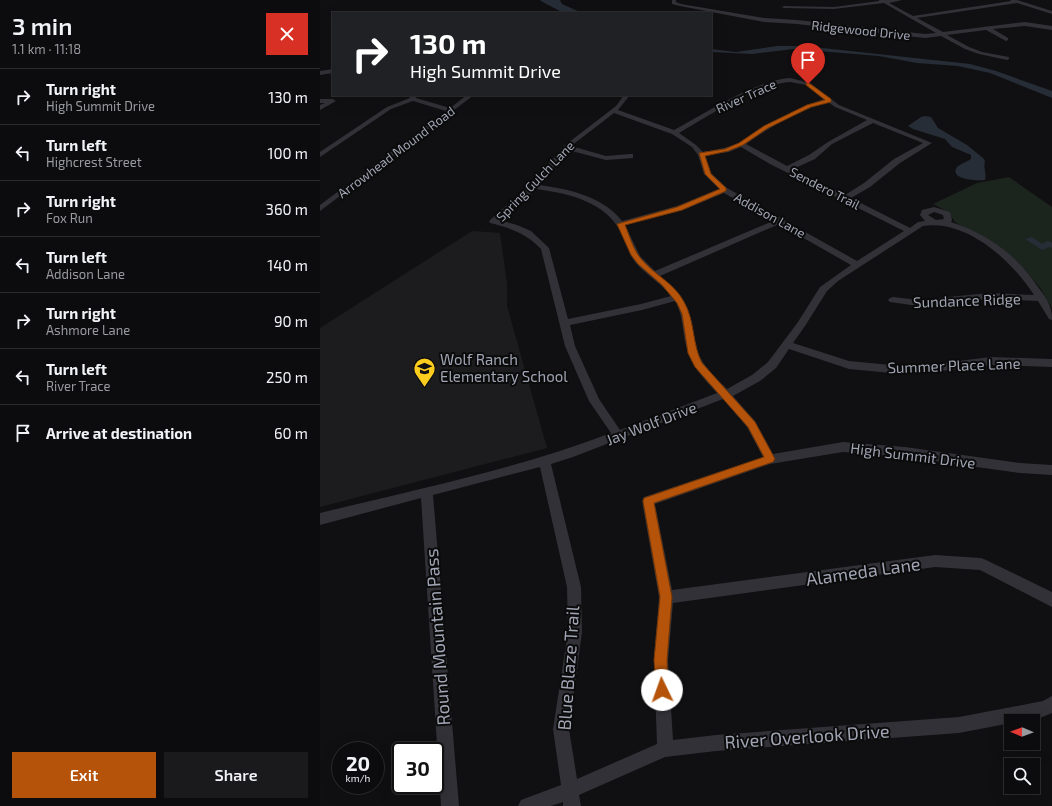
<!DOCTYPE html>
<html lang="en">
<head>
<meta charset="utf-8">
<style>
  body { margin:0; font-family:"Exo 2",sans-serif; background:#1a1a1c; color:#f1f3f6; height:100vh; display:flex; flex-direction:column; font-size:15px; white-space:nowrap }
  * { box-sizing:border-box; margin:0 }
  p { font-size:13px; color:#9a9b9e }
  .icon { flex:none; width:22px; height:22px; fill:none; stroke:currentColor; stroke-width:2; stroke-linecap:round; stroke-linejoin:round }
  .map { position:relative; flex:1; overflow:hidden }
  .side { display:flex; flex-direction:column; background:#0c0c0e; width:320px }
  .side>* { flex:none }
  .hud { position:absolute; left:12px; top:12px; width:380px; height:84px; border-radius:0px; box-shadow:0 4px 16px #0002,0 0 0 1px #2c2c2e; background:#202124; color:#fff; overflow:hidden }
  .needle { width:26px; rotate:271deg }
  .fabs { position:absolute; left:684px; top:714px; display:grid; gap:8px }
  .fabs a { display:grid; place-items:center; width:36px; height:36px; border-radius:0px; background:#0c0c0e; box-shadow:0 4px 16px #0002,0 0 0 1px #2c2c2e; font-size:20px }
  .speed { position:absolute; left:12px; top:742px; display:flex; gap:8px; font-size:20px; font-weight:700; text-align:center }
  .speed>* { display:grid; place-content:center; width:52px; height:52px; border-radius:50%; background:#0c0c0e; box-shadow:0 4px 16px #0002,0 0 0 1px #2c2c2e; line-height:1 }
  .speed small { font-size:10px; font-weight:400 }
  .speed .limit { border:2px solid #111; border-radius:6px; background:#fff; color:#111 }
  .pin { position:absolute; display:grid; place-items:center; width:34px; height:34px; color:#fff; margin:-41px -17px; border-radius:50% 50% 50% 0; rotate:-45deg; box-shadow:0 0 4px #0007 }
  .pin .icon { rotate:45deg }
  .me { position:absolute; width:44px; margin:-22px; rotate:357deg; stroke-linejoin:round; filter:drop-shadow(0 0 3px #0008) }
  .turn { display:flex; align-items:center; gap:14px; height:84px; padding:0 12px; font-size:18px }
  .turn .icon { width:52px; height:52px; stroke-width:2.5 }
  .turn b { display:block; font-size:28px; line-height:34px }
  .round { display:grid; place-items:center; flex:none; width:42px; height:42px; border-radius:0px; background:#1a1a1c }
  .head { display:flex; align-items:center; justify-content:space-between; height:68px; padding:0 12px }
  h1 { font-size:24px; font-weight:600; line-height:30px }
  .primary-button { display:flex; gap:8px; margin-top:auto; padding:8px 12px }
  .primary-button a { flex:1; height:46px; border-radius:0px; background:#b45309; color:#fff; font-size:16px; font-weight:600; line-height:46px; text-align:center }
  .primary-button a+a { background:#1a1a1c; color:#f1f3f6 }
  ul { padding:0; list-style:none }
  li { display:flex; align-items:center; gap:12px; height:56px; padding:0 12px; border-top:1px solid #2c2c2e }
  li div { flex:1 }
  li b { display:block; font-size:15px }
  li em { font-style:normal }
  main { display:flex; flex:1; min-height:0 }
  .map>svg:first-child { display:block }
  .built { fill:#1c1c1f }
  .green { fill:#1c241e }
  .water { fill:#262d36 }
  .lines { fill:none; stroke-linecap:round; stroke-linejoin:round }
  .minor { fill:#313137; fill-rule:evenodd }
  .route { fill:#b45309; stroke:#753606 }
  .labels { text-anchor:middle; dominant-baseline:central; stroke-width:4; stroke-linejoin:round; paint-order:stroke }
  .far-street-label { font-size:13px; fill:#a0a4b3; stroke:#0b0b0c }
  .street-label { font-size:15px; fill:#a0a4b3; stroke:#0b0b0c }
  .poi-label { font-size:15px; fill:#a0a4b3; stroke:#0b0b0c; text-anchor:start }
  .near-street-label { font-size:18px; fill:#a0a4b3; stroke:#0b0b0c }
</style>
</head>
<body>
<main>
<section class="side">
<div class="head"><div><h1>3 min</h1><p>1.1 km · 11:18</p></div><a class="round" style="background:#d93025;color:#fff"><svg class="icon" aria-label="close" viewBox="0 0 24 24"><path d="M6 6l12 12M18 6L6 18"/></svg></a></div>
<ul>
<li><svg class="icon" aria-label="right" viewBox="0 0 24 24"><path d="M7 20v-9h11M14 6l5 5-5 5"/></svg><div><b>Turn right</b><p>High Summit Drive</p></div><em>130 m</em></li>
<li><svg class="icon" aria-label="left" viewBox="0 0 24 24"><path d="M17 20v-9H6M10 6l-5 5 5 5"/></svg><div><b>Turn left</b><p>Highcrest Street</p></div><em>100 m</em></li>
<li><svg class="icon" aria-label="right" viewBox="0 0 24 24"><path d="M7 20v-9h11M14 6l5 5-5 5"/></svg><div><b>Turn right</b><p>Fox Run</p></div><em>360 m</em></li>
<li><svg class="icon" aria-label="left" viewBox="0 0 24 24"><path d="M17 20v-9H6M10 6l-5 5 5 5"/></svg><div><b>Turn left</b><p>Addison Lane</p></div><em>140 m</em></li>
<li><svg class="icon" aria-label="right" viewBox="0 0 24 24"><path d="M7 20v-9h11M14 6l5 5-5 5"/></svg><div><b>Turn right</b><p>Ashmore Lane</p></div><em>90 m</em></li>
<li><svg class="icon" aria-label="left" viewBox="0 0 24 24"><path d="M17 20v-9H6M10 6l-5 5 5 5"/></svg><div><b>Turn left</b><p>River Trace</p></div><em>250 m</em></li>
<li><svg class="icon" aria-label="arrive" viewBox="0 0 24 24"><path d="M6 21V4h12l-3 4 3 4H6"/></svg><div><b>Arrive at destination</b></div><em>60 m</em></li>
</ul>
<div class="primary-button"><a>Exit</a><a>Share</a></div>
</section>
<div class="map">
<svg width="732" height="806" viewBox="0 0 732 806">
  <rect width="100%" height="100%" fill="#101012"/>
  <path class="built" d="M152 231 180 233 187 283V306L227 448 0 507V328Z"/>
  <path class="green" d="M689 177 732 207V308L721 289 706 271 694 259 635 222 628 212 613 204 657 183Z"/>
  <g class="water">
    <path d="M220 0H240L242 4 262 13C257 13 251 14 246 13 243 13 222 2 220 0Z"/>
    <path d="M457 46H484L650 64 676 71 732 91V98L670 73 638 66 597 63 559 56 474 49 432 54 391 52V49L416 52Z"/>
    <path d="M605 116 611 117 618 128 647 145 663 158 665 161C663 168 667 174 665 180 659 181 628 180 637 167 640 164 647 162 651 159V155L632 147 625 139 593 129 588 126 601 117Z"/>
    <path d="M712 237 722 244 728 241 732 243V248L730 247 722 250 705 239Z"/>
  </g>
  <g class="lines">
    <g class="minor">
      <path d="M352 0H356V2L361 4 444 18 477 20 605 34 616 33 564 3 514 9 464 8 462 7 464 6 514 7 559 1V0H582L569 3 593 16 691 1 690 0H697L732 11V14L697 3 597 18 623 32 705 22 732 26V30L705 26 673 29 688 38V40L686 41 666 30 627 35 649 47 662 52 689 57V59L687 60 659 54 645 49 621 36 605 38 477 24 444 22 360 6 352 4Z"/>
      <path d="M13 69V73L0 75V71Z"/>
      <path d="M470 78 490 83 519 105 612 143 580 163 550 187 531 198 590 228 598 222 605 221 600 215 602 210 614 207 630 212 632 220 631 222C667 234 697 255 718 287 727 299 732 305 732 320L729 319 718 301 669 299 598 306 570 302 568 300 570 298 573 297 598 300 669 293 714 295C692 261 647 219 603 226L518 281 507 291 485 326 473 343 529 361 571 365H605L671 357 732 359V367L671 365 605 373H571L529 369 469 349 456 368 440 381 413 396 435 421 453 454 523 442 585 447 700 463 732 465V475L700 473 585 457 523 452 450 464 335 504 352 590 615 555 661 558 666 560 732 592V607L660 570 615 567 353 603 348 660 353 740 396 735 639 717 723 701 732 696V713C720 719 704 721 691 721V723L639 733 396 751 345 757 259 795 261 806H243V802L231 806H198L201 800 241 785 233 729 248 632 247 587 220 467 113 495 139 806H121L101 498 0 525V513C97 489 197 469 291 433L269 401 245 346 221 249C206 233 190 228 170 223L169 221 211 184 244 146 296 106 304 95H310L298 110 354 130C386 113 434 81 470 78ZM470 82 486 85 504 99 487 105 444 126 419 143 404 148 383 152 376 145 359 133C388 116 437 84 470 82ZM508 102 515 107 547 120 508 142 489 155 467 166 426 144C451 126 478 111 508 102ZM294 113 352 134 372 147 378 155 384 174 399 189 357 206 302 221C283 196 248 189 219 185L248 150 286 160 313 158V154H310L286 156 251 146ZM553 123 603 143 574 159 544 183 525 195 473 169 495 159 512 144ZM421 147 450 164 584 231 537 261 407 188 391 173 385 155 409 152ZM216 189C245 193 280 200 297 226 305 237 307 251 315 262 326 275 341 283 351 296L321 304 248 319 229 248 211 231 197 225 179 220ZM404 193 453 221 335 271 320 256 305 225 363 210ZM614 212 623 215 624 219 616 220 608 215ZM459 224 531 265 500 287 478 322 448 362 432 375 407 389C398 380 387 370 381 359 376 350 375 339 373 329 369 303 360 292 340 276ZM355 301C364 316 362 333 367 349 372 367 385 380 397 393L300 430 279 399 255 346 250 325 322 310ZM403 399 427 427 443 457 324 497 322 501 339 597 334 660 337 744 257 779 249 729 262 632 261 587 231 464 253 457Z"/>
      <path d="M89 95H95L96 98 130 108 147 95H154L0 211V205L126 111 93 101 71 109 0 157V152L67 107 90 98Z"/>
      <path d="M0 99H13L16 101 0 110V105L5 103H0Z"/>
    </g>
  </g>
  <path class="route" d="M486 83H489L511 99V102L491 107 448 128 423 145 408 151 385 156 391 174 406 188V191L362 210 305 225C310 237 314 252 323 261 335 275 355 284 364 302 375 321 372 344 382 363L435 422 455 459 453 462 334 503 352 597 347 660 348 690 347 694 342 696 338 694 336 690 334 660 340 597 323 501 324 498 444 457 428 427 375 367 368 353 362 314 357 303 342 285 318 264 311 255 297 224 357 207 400 189 385 174 379 153 405 149 419 143 444 126 487 105 505 100 486 85Z"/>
  <defs>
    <symbol id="school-pin" viewBox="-11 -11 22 30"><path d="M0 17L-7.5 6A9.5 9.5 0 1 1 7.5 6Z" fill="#fccd1e" stroke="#0b0b0c"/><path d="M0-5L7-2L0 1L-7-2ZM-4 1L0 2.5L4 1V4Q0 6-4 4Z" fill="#111"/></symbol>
  </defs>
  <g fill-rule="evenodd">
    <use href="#school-pin" x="92" y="356" width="25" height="34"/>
  </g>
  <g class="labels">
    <g class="far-street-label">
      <text transform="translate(541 30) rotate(6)">Ridgewood Drive</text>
      <text transform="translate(426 96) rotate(-24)">River Trace</text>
      <text transform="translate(76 152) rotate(-37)">Arrowhead Mound Road</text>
      <text transform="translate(215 181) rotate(-46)">Spring Gulch Lane</text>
      <text transform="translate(505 188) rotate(27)">Sendero Trail</text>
      <text transform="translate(450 215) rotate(29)">Addison Lane</text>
    </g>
    <g class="street-label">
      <text transform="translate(647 300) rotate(-2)">Sundance Ridge</text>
      <text transform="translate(634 365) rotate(-2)">Summer Place Lane</text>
      <text transform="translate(331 423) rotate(-21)">Jay Wolf Drive</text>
      <text transform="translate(593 455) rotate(7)">High Summit Drive</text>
    </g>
    <g class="poi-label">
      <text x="120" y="359">Wolf Ranch<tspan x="120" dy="17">Elementary School</tspan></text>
    </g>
    <g class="near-street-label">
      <text transform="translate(543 571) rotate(-8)">Alameda Lane</text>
      <text transform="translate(117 637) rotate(-94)">Round Mountain Pass</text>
      <text transform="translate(248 668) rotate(-86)">Blue Blaze Trail</text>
      <text transform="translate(487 736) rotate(-4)">River Overlook Drive</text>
    </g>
  </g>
</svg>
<div class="fabs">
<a><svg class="needle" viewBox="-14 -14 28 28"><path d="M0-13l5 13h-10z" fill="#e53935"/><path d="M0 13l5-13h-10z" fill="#9a9b9e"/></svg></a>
<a><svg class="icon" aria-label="search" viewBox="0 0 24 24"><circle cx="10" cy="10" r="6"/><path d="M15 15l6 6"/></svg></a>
</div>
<div class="speed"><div>20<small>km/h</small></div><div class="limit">30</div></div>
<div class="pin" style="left:488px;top:84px;background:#d93025"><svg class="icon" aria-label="arrive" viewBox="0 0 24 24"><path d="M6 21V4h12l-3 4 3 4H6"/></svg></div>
<svg class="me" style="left:342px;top:690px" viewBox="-20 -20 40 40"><circle r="19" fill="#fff"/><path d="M0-13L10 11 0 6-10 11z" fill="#b45309"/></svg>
<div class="hud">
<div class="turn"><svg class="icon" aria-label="right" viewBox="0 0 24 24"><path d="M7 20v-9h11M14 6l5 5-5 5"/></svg><div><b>130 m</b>High Summit Drive</div></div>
</div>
</div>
</main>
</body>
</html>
